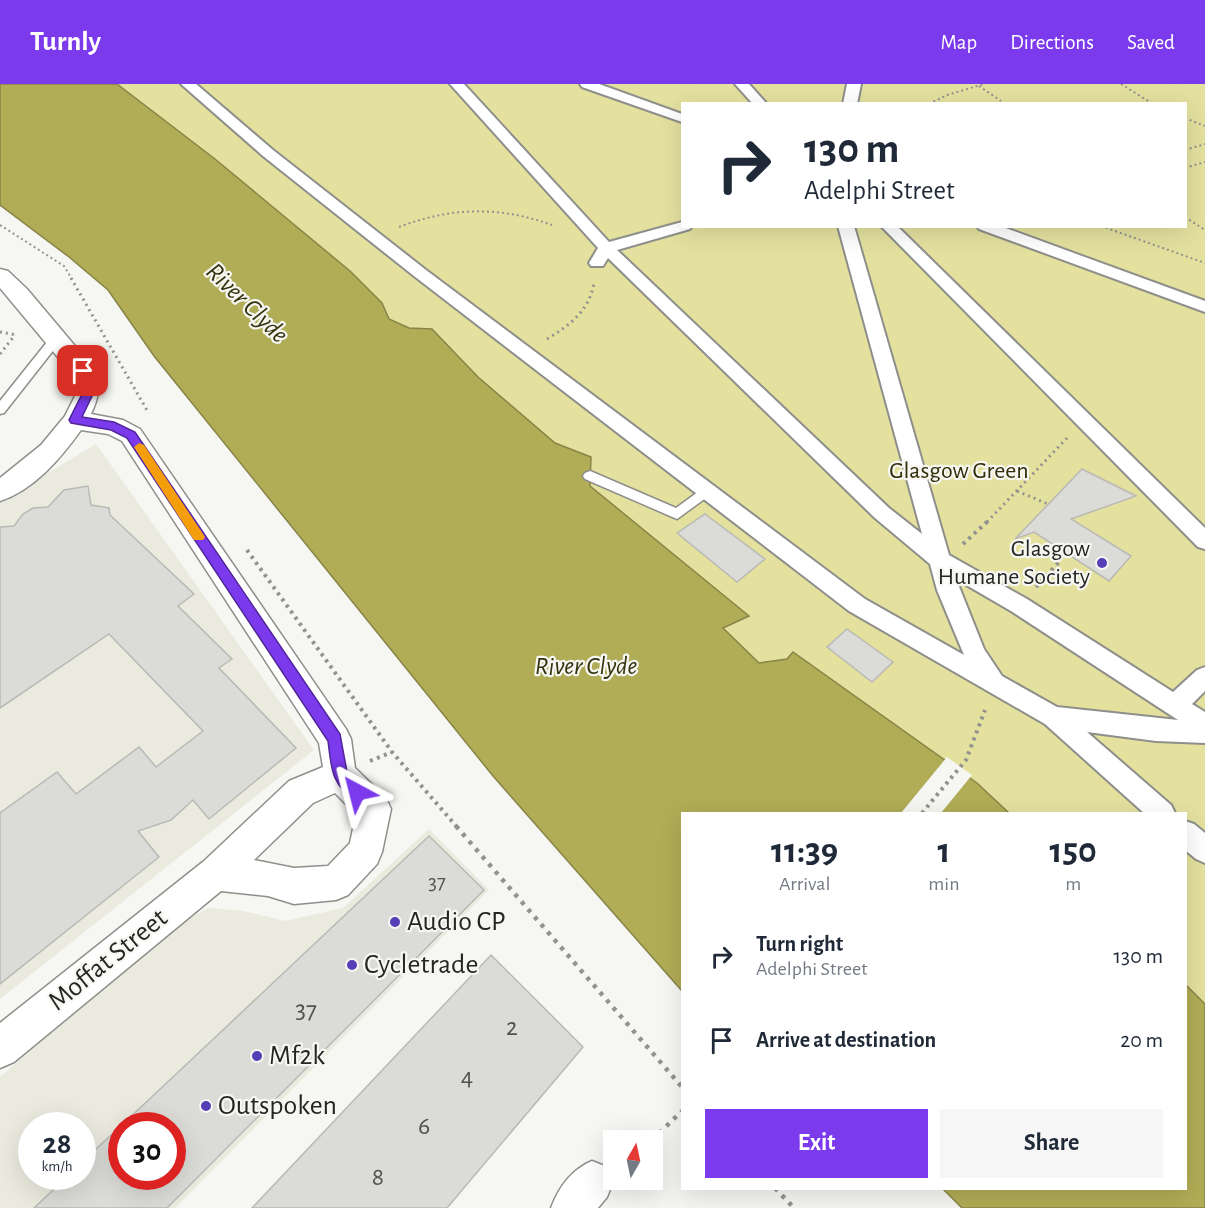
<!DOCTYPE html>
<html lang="en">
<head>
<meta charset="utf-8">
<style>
  body { margin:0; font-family:"Alegreya Sans",sans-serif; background:#f6f6f7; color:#1f2937; height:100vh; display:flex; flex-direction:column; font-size:22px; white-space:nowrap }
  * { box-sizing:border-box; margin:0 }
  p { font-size:20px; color:#747a83 }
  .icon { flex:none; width:33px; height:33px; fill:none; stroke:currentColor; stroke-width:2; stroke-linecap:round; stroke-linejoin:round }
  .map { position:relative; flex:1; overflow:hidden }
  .drawer { position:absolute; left:681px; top:728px; width:506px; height:378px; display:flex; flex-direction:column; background:#fff; border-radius:0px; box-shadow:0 6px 24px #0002 }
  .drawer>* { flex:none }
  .hud { position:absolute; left:681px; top:18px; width:506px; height:126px; border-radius:0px; box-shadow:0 6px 24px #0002; background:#fff; color:#1f2937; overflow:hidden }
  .needle { width:39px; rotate:9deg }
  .buttons { position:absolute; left:603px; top:1046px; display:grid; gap:12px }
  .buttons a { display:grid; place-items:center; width:60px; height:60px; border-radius:0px; background:#fff; box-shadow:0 6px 24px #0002; font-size:30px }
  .speed { position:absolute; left:18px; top:1028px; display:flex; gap:12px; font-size:30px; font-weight:700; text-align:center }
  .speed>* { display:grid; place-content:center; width:78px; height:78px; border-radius:50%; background:#fff; box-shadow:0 6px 24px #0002; line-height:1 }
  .speed small { font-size:15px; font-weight:400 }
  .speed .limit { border:9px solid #d22; background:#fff; color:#111 }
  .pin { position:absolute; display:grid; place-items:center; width:51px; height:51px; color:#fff; margin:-26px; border-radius:12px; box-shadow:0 3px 9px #0006 }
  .me { position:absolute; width:66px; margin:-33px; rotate:322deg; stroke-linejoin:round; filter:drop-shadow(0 0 4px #0008) }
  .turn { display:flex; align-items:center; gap:21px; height:126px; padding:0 24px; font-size:27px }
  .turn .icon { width:78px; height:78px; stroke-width:2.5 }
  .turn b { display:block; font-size:42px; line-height:51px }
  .eta { display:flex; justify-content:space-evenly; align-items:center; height:102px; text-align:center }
  .eta b { font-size:36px; font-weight:700; line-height:42px }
  .action { display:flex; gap:12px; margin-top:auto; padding:12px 24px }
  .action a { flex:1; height:69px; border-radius:0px; background:#7c3aed; color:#fff; font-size:24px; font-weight:700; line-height:69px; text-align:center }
  .action a+a { background:#f6f6f7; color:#1f2937 }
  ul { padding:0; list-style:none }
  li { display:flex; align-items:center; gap:18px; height:84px; padding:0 24px }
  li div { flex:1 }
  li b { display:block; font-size:22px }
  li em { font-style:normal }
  header { display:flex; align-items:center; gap:36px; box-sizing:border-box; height:84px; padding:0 30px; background:#7c3aed; color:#fff }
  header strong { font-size:28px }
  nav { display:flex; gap:33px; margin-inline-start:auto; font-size:21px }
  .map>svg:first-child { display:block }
  .built { fill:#ebeadf; fill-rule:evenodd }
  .green { fill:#e4e19f; fill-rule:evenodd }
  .water { fill:#b1ac56; stroke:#878447; stroke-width:1.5 }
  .pier { fill:#f6f6f2 }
  .building { fill:#dbdbd7; stroke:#b9b9b5; stroke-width:1.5 }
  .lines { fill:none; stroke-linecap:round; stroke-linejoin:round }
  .service-casing { stroke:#8e8e8a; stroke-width:3 }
  .pedestrian-casing { stroke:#8e8e8a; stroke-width:4 }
  .minor-casing { stroke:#8e8e8a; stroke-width:3 }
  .path-far3 { stroke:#92928f; stroke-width:2; stroke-dasharray:2 3; stroke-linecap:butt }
  .path-far2 { stroke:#92928f; stroke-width:3; stroke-dasharray:2 4; stroke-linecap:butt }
  .path-far1 { stroke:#92928f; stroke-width:4; stroke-dasharray:3 4.5; stroke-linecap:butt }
  .path { stroke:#92928f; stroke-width:4.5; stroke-dasharray:4 6; stroke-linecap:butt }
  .service { fill:#fff; fill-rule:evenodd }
  .pedestrian { fill:#fff; fill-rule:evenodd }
  .minor { fill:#fff; fill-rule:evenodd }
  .route { fill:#7c3aed; stroke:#51269a; stroke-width:1.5 }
  .slow { fill:#f59e0b }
  .poi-dot { fill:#553eb6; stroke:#f6f6f2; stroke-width:2 }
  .labels { text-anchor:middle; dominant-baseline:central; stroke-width:4.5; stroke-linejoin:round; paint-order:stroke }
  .number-label { font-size:21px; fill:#525250 }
  .park-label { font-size:24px; fill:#302d07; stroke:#f6f6f2 }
  .poi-label { font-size:24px; fill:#252523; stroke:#f6f6f2; text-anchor:end }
  .water-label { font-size:26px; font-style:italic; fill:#35330d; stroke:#f6f6f2 }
  .near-number-label { font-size:26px; fill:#525250 }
  .near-poi-label { font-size:28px; fill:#252523; stroke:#f6f6f2; text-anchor:start }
  .near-street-label { font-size:28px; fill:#252523; stroke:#f6f6f2 }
</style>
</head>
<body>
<header>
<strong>Turnly</strong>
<nav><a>Map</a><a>Directions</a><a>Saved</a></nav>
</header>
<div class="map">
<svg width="1205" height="1124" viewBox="0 0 1205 1124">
  <rect width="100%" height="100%" fill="#f6f6f2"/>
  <g class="built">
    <path d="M96 360 314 666 0 915V418Z"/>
    <path d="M429 745 489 806 175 1124H0V993L177 841 208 824 243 827 285 837 343 824ZM32 1041H82V1092H32ZM122 1041H172V1092H122Z"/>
  </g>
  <path class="green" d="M117 0H1205V950L1185 928V729H1009L977 699 793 568 788 575 759 579 723 544 748 532 590 402 591 373 555 359 478 293 433 245 409 244 389 235 382 219 350 187 215 75ZM682 20H1185V142H682Z"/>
  <g class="water">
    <path d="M0 0H117L215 75 350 187 382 219 389 235 409 244 432 245 478 293 555 359 591 373 590 402 749 532 723 544 759 579 787 575 793 568 977 699 1009 729H682V907L493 692 154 272 108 206 69 173 0 121Z"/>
    <path d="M1185 900 1205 920V1124H962L942 1104H1185Z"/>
  </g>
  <path class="pier" d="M947 673 972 691 941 729H901Z"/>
  <g class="building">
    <path d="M1082 385 1136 412 1071 435 1131 472 1109 497 1034 448 1015 455Z"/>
    <path d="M88 402 91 421 109 424 110 431 194 510 178 522 232 575 219 584 296 664 209 735 193 716 171 736 138 747 159 773 0 900V729L57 688 76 710 139 663 156 683 203 647 109 550 0 624V443L14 442 23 430 33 424 48 423 64 406Z"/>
    <path d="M705 430 765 475 737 498 677 449Z"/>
    <path d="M847 545 893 578 872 598 827 563Z"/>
    <path d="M429 752 484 806 167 1124H34L68 1092H82V1078L122 1041V1092H172V1041H122Z"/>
    <path d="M491 871 583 963 447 1124H252Z"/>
  </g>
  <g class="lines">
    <defs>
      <g id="service">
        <path d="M55 252 59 253V259L4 329 0 330V317L51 253Z"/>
        <path d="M590 387 676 424 702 405 707 403 714 408 677 435 585 395 583 392 585 389Z"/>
      </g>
      <g id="pedestrian">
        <path d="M181 0H196L273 66 426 186 865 515 964 571 937 506 930 480 875 434 608 174 603 182H591L589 179 598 164 450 0H464L609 158 682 138V142H692L690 145 617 166 889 424 922 450 838 142H854L949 471 1027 515 1173 608 1197 586 1205 583V607L1192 620 1205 628V659L1156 657 1087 648 1171 721 1175 729H1144L1045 640 849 527 414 192 263 72ZM956 495 1011 527 1178 636 1057 623 1002 592 984 565Z"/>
        <path d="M580 0H599L682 30V38L582 3Z"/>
        <path d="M735 0H749L767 20H753Z"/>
        <path d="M847 0H861L857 20H843Z"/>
        <path d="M881 142H897L1205 444V465L1198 463Z"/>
        <path d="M977 142H1000L1205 217V228L979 145Z"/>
        <path d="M1185 737 1194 740 1205 749V779L1196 775 1185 766Z"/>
      </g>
      <g id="minor">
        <path d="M0 185 8 187 27 205 91 281C102 299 99 313 91 330L123 336 140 345 346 645 351 655 355 684 386 714 391 725 382 768 377 780 348 811 336 816 294 820 268 812 221 807 14 978 0 984V939L204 777 289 697 323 683 319 659 122 357 108 350 81 346C61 374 34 406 0 417V394L41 361 65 332 75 312 71 289 0 204ZM335 709 356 730 350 759 328 782 294 784 254 776 313 719Z"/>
        <path d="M592 1077 607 1083 613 1098 607 1113 598 1124H551C559 1103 571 1086 592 1077Z"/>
      </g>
    </defs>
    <use href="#service" class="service-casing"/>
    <use href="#pedestrian" class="pedestrian-casing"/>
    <use href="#minor" class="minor-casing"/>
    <g class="path-far3">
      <path d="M1121 0 1153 20"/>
      <path d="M979 2 1001 17"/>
      <path d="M929 20 947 11 984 0"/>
      <path d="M1185 34 1205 42"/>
      <path d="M1185 66 1205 60"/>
      <path d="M1185 84 1205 78"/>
      <path d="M1185 133 1205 146"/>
      <path d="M0 141 64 182 72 195"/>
      <path d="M1101 142 1205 179"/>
      <path d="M399 143C451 123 500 122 552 141"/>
    </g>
    <g class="path-far2">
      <path d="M71 194 148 328"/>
      <path d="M0 248 17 251"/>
      <path d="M547 255C570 241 589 227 594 199"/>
      <path d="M0 270 15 251"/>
      <path d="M1017 407 1048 420"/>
      <path d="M987 438 1067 354"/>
    </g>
    <g class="path-far1">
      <path d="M963 460 988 437"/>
      <path d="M247 466 392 668 457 743"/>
      <path d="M1036 503 1059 478"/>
      <path d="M370 677 392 668"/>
      <path d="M922 729 966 676 985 626"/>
    </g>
    <g class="path">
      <path d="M456 742 682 1003"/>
      <path d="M652 1056 682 1027"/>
      <path d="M775 1104 794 1124"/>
    </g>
    <use href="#service" class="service"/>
    <use href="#pedestrian" class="pedestrian"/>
    <use href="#minor" class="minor"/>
  </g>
  <path class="route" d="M83 283 89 287 92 312 82 333 114 338 135 348 340 650 347 688 364 708 362 713 357 715C331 705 331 680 328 657L127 354 111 346 71 339 69 336 81 312 78 287Z"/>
  <path class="slow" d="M139 359 144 361 203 450 205 453 203 456H194L134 363Z"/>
  <g class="poi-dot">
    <circle cx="1102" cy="479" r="6"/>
    <circle cx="395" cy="838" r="6"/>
    <circle cx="352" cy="881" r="6"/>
    <circle cx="257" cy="972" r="6"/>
    <circle cx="206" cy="1022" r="6"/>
  </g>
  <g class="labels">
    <g class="number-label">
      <text x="437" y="798">37</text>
    </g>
    <g class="park-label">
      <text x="959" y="387">Glasgow Green</text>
    </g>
    <g class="poi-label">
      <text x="1090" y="465">Glasgow<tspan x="1090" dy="28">Humane Society</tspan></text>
    </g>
    <g class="water-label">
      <text transform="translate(247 219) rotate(44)">River Clyde</text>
      <text x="586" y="582">River Clyde</text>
    </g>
    <g class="near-number-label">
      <text x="306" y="926">37</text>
      <text x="512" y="943">2</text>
      <text x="467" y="993">4</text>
      <text x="424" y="1042">6</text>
      <text x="378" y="1093">8</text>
    </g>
    <g class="near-poi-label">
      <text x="407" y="838">Audio CP</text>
      <text x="364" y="881">Cycletrade</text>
      <text x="269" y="972">Mf2k</text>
      <text x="218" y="1022">Outspoken</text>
    </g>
    <g class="near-street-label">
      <text transform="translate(108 876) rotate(-39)">Moffat Street</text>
    </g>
  </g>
</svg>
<div class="buttons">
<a><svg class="needle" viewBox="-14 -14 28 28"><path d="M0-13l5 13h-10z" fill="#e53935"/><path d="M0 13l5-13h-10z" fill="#747a83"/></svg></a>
</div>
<div class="speed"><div>28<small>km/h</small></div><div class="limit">30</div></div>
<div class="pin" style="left:83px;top:287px;background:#d93025"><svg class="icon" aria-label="arrive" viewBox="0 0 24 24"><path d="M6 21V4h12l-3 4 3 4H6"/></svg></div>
<svg class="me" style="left:357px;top:708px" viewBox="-20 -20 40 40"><path d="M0-17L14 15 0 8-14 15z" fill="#7c3aed" stroke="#fff" stroke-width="4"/></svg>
<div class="hud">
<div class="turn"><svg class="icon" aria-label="right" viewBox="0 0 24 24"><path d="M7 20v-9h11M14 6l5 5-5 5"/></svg><div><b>130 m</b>Adelphi Street</div></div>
</div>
<section class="drawer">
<div class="eta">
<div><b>11:39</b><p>Arrival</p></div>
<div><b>1</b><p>min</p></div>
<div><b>150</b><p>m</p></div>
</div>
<ul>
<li><svg class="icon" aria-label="right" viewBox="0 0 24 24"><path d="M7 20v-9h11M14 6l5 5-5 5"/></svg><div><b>Turn right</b><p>Adelphi Street</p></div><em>130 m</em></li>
<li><svg class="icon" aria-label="arrive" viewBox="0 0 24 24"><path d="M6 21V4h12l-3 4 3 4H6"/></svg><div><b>Arrive at destination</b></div><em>20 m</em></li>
</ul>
<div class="action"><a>Exit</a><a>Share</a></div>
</section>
</div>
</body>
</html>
